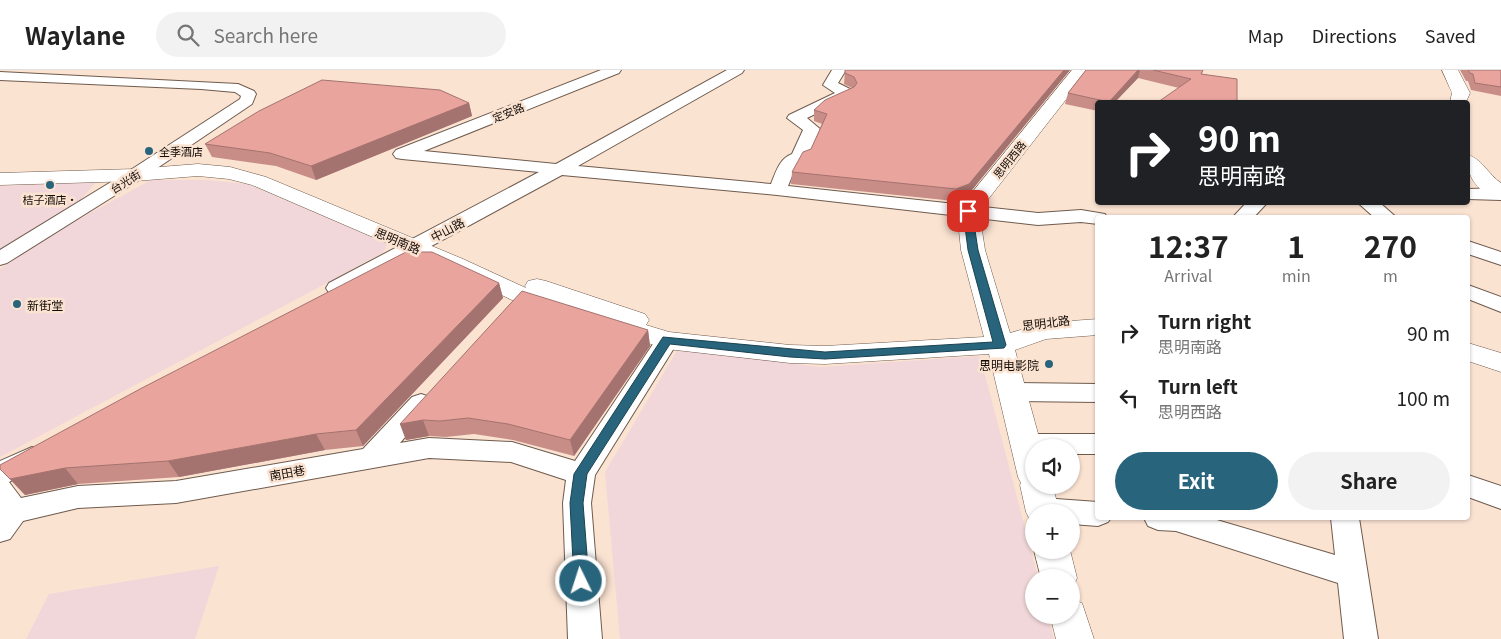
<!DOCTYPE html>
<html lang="en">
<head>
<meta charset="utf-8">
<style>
  body { margin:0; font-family:Georgia,"Noto Sans SC",serif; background:#f2f2f2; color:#222; height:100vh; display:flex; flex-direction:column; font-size:19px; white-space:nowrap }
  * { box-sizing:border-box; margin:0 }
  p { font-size:16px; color:#767676 }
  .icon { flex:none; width:28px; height:28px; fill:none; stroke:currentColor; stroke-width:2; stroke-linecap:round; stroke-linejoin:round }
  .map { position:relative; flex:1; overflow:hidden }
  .drawer { position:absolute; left:1095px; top:145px; width:375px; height:305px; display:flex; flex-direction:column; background:#fff; border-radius:5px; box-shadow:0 1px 4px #0004 }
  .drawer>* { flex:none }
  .top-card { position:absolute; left:1095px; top:30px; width:375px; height:105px; border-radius:5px; box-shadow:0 1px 4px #0004; background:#202124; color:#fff; overflow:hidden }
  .fabs { position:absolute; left:1025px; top:369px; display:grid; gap:10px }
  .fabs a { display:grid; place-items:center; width:55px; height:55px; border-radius:50%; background:#fff; box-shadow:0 1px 4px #0004; font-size:25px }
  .pin { position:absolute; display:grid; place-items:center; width:42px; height:42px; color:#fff; margin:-21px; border-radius:10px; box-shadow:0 2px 8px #0006 }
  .me { position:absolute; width:55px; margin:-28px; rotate:356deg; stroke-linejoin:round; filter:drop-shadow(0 0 4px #0008) }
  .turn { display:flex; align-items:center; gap:18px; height:105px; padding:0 20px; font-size:22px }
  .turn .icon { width:65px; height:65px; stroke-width:2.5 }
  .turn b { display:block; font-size:35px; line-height:42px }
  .eta { display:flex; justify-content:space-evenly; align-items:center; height:85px; text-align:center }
  .eta b { font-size:30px; font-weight:700; line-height:35px }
  .action { display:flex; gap:10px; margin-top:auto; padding:10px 20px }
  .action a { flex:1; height:58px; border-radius:30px; background:#28657c; color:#fff; font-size:20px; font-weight:700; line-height:58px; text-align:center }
  .action a+a { background:#f2f2f2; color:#222 }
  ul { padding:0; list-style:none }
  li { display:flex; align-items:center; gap:15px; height:65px; padding:0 20px }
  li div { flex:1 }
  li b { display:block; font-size:19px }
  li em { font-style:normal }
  header { display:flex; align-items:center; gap:30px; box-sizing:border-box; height:70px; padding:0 25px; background:#fff; border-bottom:1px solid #e0e0e0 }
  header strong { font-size:24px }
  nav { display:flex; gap:28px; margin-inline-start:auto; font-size:18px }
  .search { width:350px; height:45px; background:#f2f2f2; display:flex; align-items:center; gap:12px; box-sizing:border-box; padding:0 18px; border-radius:28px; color:#767676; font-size:19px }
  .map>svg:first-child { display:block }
  .commercial { fill:#f1d7d9 }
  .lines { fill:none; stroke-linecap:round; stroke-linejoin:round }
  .street-casing { stroke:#6f5b4d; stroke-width:2 }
  .secondary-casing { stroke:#6f5b4d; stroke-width:1 }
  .street { fill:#fff; fill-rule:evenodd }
  .secondary { fill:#fff; fill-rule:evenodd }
  .wall { fill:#c98d88 }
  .shaded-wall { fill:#a4736f }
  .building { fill:#eaa49e; stroke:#a4736f }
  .route { fill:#28657c; stroke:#1a4251 }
  .poi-dot { fill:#28657c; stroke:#fbe3d2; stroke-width:2 }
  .labels { text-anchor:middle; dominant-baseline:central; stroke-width:5; stroke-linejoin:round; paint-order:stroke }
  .far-street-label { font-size:11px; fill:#130b06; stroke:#fbe3d2 }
  .far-poi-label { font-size:11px; fill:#130b06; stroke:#fbe3d2; text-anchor:start }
  .street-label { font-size:12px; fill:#130b06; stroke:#fbe3d2 }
  .poi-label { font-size:12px; fill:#130b06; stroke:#fbe3d2; text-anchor:start }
</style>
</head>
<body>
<header>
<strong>Waylane</strong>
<div class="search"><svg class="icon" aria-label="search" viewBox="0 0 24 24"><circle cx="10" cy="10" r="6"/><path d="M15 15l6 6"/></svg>Search here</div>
<nav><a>Map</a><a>Directions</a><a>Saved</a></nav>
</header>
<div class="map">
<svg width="1501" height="569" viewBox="0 0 1501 569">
  <rect width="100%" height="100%" fill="#fbe3d2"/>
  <g class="commercial">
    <path d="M151 110H206L247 114 388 173 383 183 0 387V199L57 161Z"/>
    <path d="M96 112 76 135 0 181V116Z"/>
    <path d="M678 279 820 297 980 286 1038 507 1034 508V545H1048L1054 569H620L605 402Z"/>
    <path d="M219 496 195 569H26L49 524Z"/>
  </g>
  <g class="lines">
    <defs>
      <g id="street">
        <path d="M601 0H621L619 3 424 81 556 94 727 0H744L742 3 578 96 771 114C776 102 779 89 792 84L803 60 787 48 789 45 835 23 823 15 832 0H846L838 13 852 20 854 23 852 26 807 48 820 59 808 87 805 91 797 94 788 116 1038 143 1081 140 1105 144 1107 148H1098V154L1081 152 1038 155 777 125 562 105 345 223 337 224 329 223 326 218 329 213 539 102 402 89 396 88 393 84 396 80Z"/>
        <path d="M0 2 238 14 254 21 256 24 252 34 141 109 7 193 0 195V180L129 101 240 29 241 26 235 22 201 19 0 10Z"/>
        <path d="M1501 118V130L1468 129V119Z"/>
        <path d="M1247 132H1268L1253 148H1232Z"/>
        <path d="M1357 132H1379L1397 148H1375Z"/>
        <path d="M1468 171 1501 182V195L1468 184Z"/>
        <path d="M1468 215 1501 227V242L1468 229Z"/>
        <path d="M667 263 675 265 679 270 595 405 591 433 602 569H568L563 433 566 410 511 392 429 388 176 433 78 438 23 451 10 469 0 472V391L32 377 42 380 46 387 42 394 9 412 21 428 78 416 176 411 363 379 412 327 421 324 430 327 434 333 400 373 429 368 512 372 575 391 659 265Z"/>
        <path d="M1012 313 1098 314V332L1012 331 1003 328 999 322 1003 316Z"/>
        <path d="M1025 364H1098V384H1071V378H1034V384L1016 381 1012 374 1016 367Z"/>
        <path d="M1468 405 1501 416V439L1468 427Z"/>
        <path d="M1042 428 1098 432V448H1111L1108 452 1098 456 1071 454V442H1034V449L1032 448 1028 440 1032 432Z"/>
        <path d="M1144 448H1210L1335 485 1331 448H1359L1378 569H1344L1338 513 1176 461 1158 460 1148 456Z"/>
      </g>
      <g id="secondary">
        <path d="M1072 0H1089L979 141 985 180 1010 263 1044 253 1098 249V265L1046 269 1015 280 1042 378H1034V415H1052L1060 442H1034V452H1031L1026 442 1020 415 1021 413 1018 407 989 284 825 294 790 293 667 279 603 259 599 253 603 247 568 235 564 241 555 243 512 230 447 199 252 115 229 109 198 106 135 111 0 115V103L135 99 198 94 230 97 266 107 463 189 526 218 525 216 528 211 537 209 546 211 645 244 649 250 646 255 669 262 790 275 825 276 984 267 961 180 957 141Z"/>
        <path d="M1442 0H1458L1470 23 1466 32H1450L1452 23Z"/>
        <path d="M1468 85C1481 88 1489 105 1501 113V129C1479 124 1465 107 1468 85Z"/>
        <path d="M1468 273 1501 283V302L1468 291Z"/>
        <path d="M1034 480H1070L1077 508 1072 519 1071 508H1041Z"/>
        <path d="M1071 529 1082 533 1094 569H1056L1050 545H1071Z"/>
      </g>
    </defs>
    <use href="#street" class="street-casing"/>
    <use href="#secondary" class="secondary-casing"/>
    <use href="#street" class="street"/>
    <use href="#secondary" class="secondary"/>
  </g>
  <g class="wall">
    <path d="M845 0H1070L967 126 954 131 791 114 792 102 811 79 822 54 814 51V40L852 18 844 14Z"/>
    <path d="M1086 0H1203L1202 4 1179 18 1138 8 1115 32H1098V41L1065 34 1068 23Z"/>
    <path d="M1460 0H1501V26L1471 20 1468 11H1466Z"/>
    <path d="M469 33 472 46 316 110 276 96 212 87 205 74Z"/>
    <path d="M499 213 503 228 363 376 325 380 179 407 78 414 25 425 0 399Z"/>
    <path d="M648 260 650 276 574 386 513 370 474 364 446 367 429 366 406 370 400 354Z"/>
  </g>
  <g class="shaded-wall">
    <path d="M1064 0H1070L967 126 954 131 956 119Z"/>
    <path d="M1138 0H1140L1138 8 1115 32H1109Z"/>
    <path d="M469 33 472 46 316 110 311 96Z"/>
    <path d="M499 213 503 228 363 376 356 360Z"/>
    <path d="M648 260 650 276 574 386 570 370Z"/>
    <path d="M423 350 429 366 406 370 400 354Z"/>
    <path d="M316 364 325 380 179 407 168 391Z"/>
    <path d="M65 398 78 414 25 425 10 409Z"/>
  </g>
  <g class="building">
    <path d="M845 0H1064L969 114 956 119 792 102 803 82 811 79 827 44 814 40 825 30 854 17 857 13 854 7 845 3Z"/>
    <path d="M1086 0H1138L1109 32 1068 23Z"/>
    <path d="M1153 0H1203L1201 4 1237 9V32H1158L1191 9Z"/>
    <path d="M1468 0H1501V17L1475 13 1473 4 1470 3Z"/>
    <path d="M322 10 440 20 469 33 311 96 270 83 205 74 259 41Z"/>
    <path d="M406 182H432L499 213 356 360 316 364 168 391 65 398 10 409 0 399V395L140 319Z"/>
    <path d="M522 221 648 260 570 370 508 354 468 348 440 351 423 350 400 354Z"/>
  </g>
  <path class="route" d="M968 138 972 141 978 180 1006 275 1004 278 825 289 790 287 670 274 587 404 583 433 589 511 587 515 581 517 576 515 574 511 570 433 574 404 663 267 825 282 993 272 968 180 963 141Z"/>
  <g class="poi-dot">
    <circle cx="149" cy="81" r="5"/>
    <circle cx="50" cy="115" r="5"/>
    <circle cx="17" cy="234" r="5"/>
    <circle cx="1049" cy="294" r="5"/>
  </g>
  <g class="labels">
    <g class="far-street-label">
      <text transform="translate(508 42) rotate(-22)">定安路</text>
      <text transform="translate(1009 89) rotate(-51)">思明西路</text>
      <text transform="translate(125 111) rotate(-32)">台光街</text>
    </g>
    <g class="far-poi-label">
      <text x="159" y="81">全季酒店</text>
      <text x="50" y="129" text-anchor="middle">桔子酒店·</text>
    </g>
    <g class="street-label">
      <text transform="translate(447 159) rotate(-28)">中山路</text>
      <text transform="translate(398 170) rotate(23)">思明南路</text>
      <text transform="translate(1046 252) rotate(-7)">思明北路</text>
      <text transform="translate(287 402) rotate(-10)">南田巷</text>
    </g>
    <g class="poi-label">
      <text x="27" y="234">新街堂</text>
      <text x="1039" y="294" text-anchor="end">思明电影院</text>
    </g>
  </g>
</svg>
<div class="fabs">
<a><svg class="icon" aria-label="sound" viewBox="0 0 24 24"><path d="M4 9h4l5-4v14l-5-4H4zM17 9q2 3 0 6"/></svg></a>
<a>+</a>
<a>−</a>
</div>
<div class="pin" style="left:968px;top:141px;background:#d93025"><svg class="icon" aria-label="arrive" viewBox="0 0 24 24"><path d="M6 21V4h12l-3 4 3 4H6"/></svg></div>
<svg class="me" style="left:581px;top:511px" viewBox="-20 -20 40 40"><circle r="17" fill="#28657c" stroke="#fff" stroke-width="3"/><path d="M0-11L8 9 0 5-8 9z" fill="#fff"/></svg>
<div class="top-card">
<div class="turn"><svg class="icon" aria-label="right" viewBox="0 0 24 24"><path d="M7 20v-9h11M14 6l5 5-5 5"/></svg><div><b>90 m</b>思明南路</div></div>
</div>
<section class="drawer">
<div class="eta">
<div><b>12:37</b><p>Arrival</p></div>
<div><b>1</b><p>min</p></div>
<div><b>270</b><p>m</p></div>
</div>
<ul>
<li><svg class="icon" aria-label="right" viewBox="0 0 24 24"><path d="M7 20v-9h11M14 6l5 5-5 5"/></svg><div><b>Turn right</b><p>思明南路</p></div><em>90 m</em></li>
<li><svg class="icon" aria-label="left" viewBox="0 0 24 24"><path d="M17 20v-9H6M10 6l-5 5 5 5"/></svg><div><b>Turn left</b><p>思明西路</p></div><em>100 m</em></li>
</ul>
<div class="action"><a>Exit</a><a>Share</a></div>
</section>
</div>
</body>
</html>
